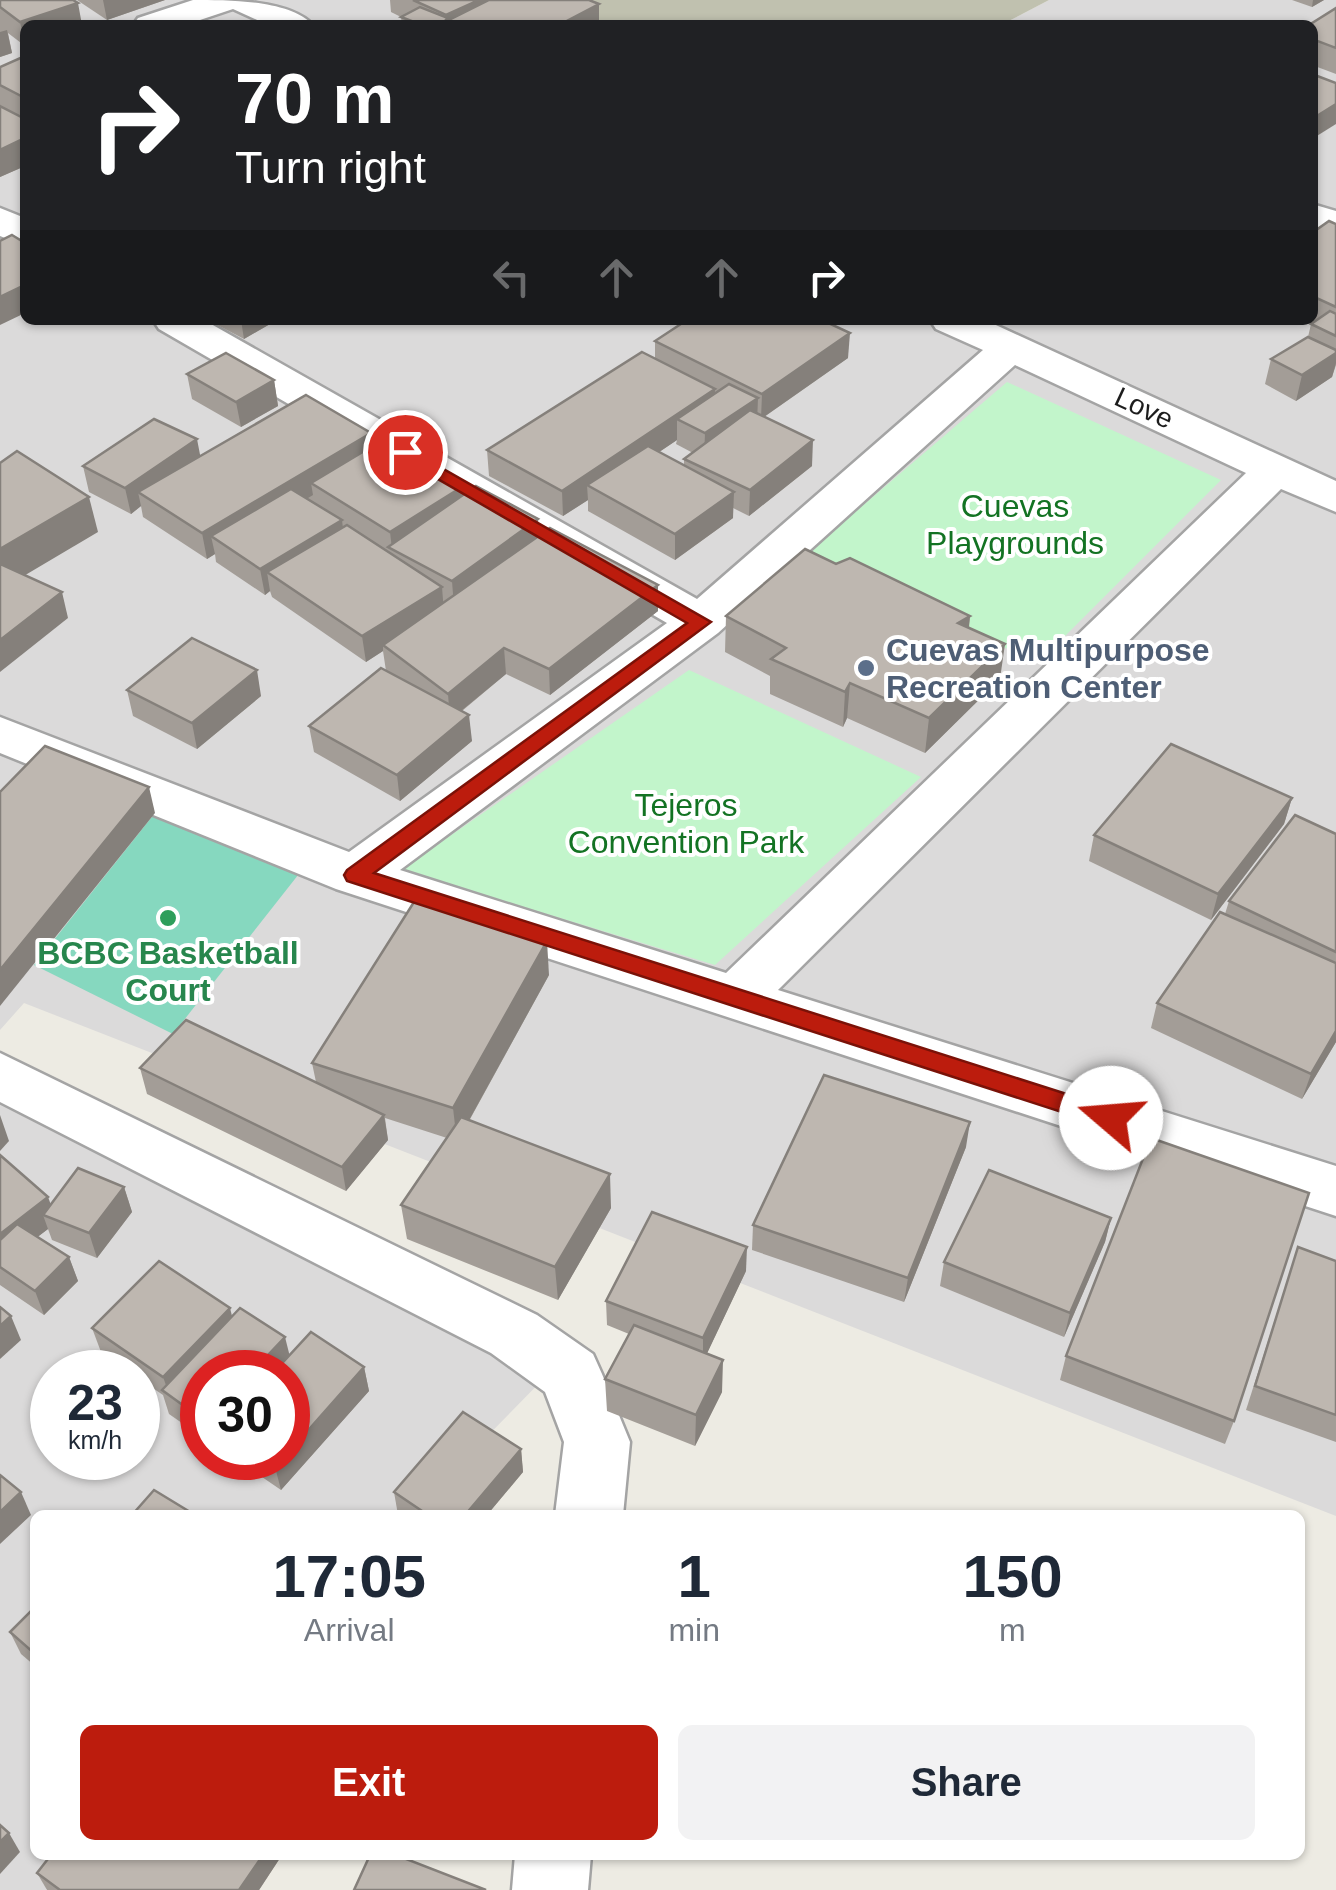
<!DOCTYPE html>
<html lang="en">
<head>
<meta charset="utf-8">
<style>
  body { margin:0; font-family:Arial,sans-serif; background:#f2f2f3; color:#1f2937; height:100vh; display:flex; flex-direction:column; font-size:38px; white-space:nowrap }
  * { box-sizing:border-box; margin:0 }
  p { font-size:32px; color:#747a83 }
  .icon { flex:none; width:55px; height:55px; fill:none; stroke:currentColor; stroke-width:2; stroke-linecap:round; stroke-linejoin:round }
  .map { position:relative; flex:1; overflow:hidden }
  .drawer { position:absolute; left:30px; top:1510px; width:1275px; height:350px; display:flex; flex-direction:column; background:#fff; border-radius:15px; box-shadow:0 2px 8px #0004 }
  .drawer>* { flex:none }
  .banner { position:absolute; left:20px; top:20px; width:1298px; height:305px; border-radius:15px; box-shadow:0 2px 8px #0004; background:#202124; color:#fff; overflow:hidden }
  .speed { position:absolute; left:30px; top:1350px; display:flex; gap:20px; font-size:50px; font-weight:700; text-align:center }
  .speed>* { display:grid; place-content:center; width:130px; height:130px; border-radius:50%; background:#fff; box-shadow:0 2px 8px #0004; line-height:1 }
  .speed small { font-size:25px; font-weight:400 }
  .speed .limit { border:15px solid #d22; background:#fff; color:#111 }
  .pin { position:absolute; display:grid; place-items:center; width:85px; height:85px; color:#fff; margin:-42px; border:5px solid #fff; border-radius:50%; box-shadow:0 2px 10px #0007 }
  .me { position:absolute; width:110px; margin:-55px; rotate:288deg; stroke-linejoin:round; filter:drop-shadow(0 0 8px #0008) }
  .turn { display:flex; align-items:center; gap:35px; height:210px; padding:0 50px; font-size:45px }
  .turn .icon { width:130px; height:130px; stroke-width:2.5 }
  .turn b { display:block; font-size:70px; line-height:85px }
  .lanes { display:flex; align-items:center; height:95px; padding:0 50px; background:#0003; justify-content:center; gap:50px; direction:ltr }
  .lanes .off { opacity:.35 }
  .eta { display:flex; justify-content:space-evenly; align-items:center; height:170px; text-align:center }
  .eta b { font-size:60px; font-weight:700; line-height:70px }
  .button { display:flex; gap:20px; margin-top:auto; padding:20px 50px }
  .button a { flex:1; height:115px; border-radius:15px; background:#bc1c0d; color:#fff; font-size:40px; font-weight:700; line-height:115px; text-align:center }
  .button a+a { background:#f2f2f3; color:#1f2937 }
  .map>svg:first-child { display:block }
  .residential { fill:#dbdada; fill-rule:evenodd }
  .construction { fill:#c0c1af }
  .park { fill:#c2f5cb }
  .pitch { fill:#86d8bf }
  .lines { fill:none; stroke-linecap:round; stroke-linejoin:round }
  .minor-casing { stroke:#a4a4a4; stroke-width:5 }
  .minor { fill:#fff; fill-rule:evenodd }
  .wall { fill:#a39d97; fill-rule:evenodd }
  .shaded-wall { fill:#85807b }
  .building { fill:#beb7b0; stroke:#85807b; stroke-width:2.5 }
  .route { fill:#bc1c0d; stroke:#7a1208; stroke-width:2.5 }
  .service-dot { fill:#5c6f8a; stroke:#fff; stroke-width:4 }
  .leisure-dot { fill:#2e9e5b; stroke:#fff; stroke-width:4 }
  .labels { text-anchor:middle; dominant-baseline:central; stroke-width:8; stroke-linejoin:round; paint-order:stroke }
  .far-street-label { font-size:28px; fill:#1d1d1d; stroke:#fff }
  .park-label { font-size:32px; fill:#137323; stroke:#fff }
  .service-label { font-size:32px; font-weight:bold; fill:#4e5e75; stroke:#fff; text-anchor:start }
  .leisure-label { font-size:32px; font-weight:bold; fill:#27864d; stroke:#fff }
</style>
</head>
<body>
<div class="map">
<svg width="1336" height="1890" viewBox="0 0 1336 1890">
  <rect width="100%" height="100%" fill="#edebe3"/>
  <g class="residential">
    <path d="M0 0H521L583 25H25V320H1312V25H1001L1049 0H1336V1516L24 1003 0 1030Z"/>
    <path d="M0 1062 553 1369 410 1515H35V1855H80L46 1890H0ZM52 1372H138V1458H52ZM202 1372H288V1458H202Z"/>
  </g>
  <path class="construction" d="M521 0H1049L1001 25H583Z"/>
  <g class="park">
    <path d="M1007 382 1221 480 1038 663 805 555Z"/>
    <path d="M689 670 921 777 715 965 401 870Z"/>
  </g>
  <path class="pitch" d="M155 813 302 870 173 1034 34 965Z"/>
  <g class="lines">
    <defs>
      <g id="minor">
        <path d="M193 0C229 0 290 0 313 25H268L233 9 185 25H133L138 18Z"/>
        <path d="M1312 204 1336 211V236L1312 229Z"/>
        <path d="M0 208 25 218V246L0 236Z"/>
        <path d="M153 320H204L697 599 983 350 936 329 930 320H985L1336 481V512L1281 489 778 990 1336 1166V1216L336 889 0 753V717L349 852 667 623 159 329ZM1015 365 1246 473 726 973 400 870 718 633Z"/>
        <path d="M0 1053 537 1315 593 1354 602 1374 630 1442 623 1515H555L564 1442 545 1392 491 1353 0 1102Z"/>
        <path d="M515 1855H591L588 1890H512Z"/>
      </g>
    </defs>
    <use href="#minor" class="minor-casing"/>
    <use href="#minor" class="minor"/>
  </g>
  <g class="wall">
    <path d="M0 0 25 25V46L8 33 12 53 0 57Z"/>
    <path d="M77 0H165L107 20Z"/>
    <path d="M390 0H589L599 4V25H402L401 17 391 12Z"/>
    <path d="M1292 0H1324L1312 7Z"/>
    <path d="M1336 8V74L1312 65V25Z"/>
    <path d="M25 56V166L0 177V67Z"/>
    <path d="M1336 224V365L1332 377 1296 401 1265 384 1271 359 1308 337 1311 324 1303 320H1312V233Z"/>
    <path d="M208 320H277L244 339Z"/>
    <path d="M655 341 848 358 764 417 812 466 749 516 733 508V518L675 560 588 511V500L563 516 489 476 487 450 655 358ZM677 440 676 444 693 453 684 459V466L659 452Z"/>
    <path d="M187 374 274 380 278 406 241 427 192 399Z"/>
    <path d="M373 446 466 493 538 519 539 536 658 585V611L550 695 506 674 462 711 472 741 400 801 314 752 309 726 386 671 383 651 366 662 272 597 270 591 265 595 216 562 215 554 207 559 143 517 141 506 131 514 89 492 83 466 200 456Z"/>
    <path d="M836 564 970 616 969 628 1000 679 925 753 847 718 843 727 770 694V676L725 652 726 616Z"/>
    <path d="M127 690 261 696 197 749 133 716Z"/>
    <path d="M1292 798 1284 824 1211 920 1089 861 1094 835Z"/>
    <path d="M1336 833V1042L1302 1099 1151 1028 1157 1003 1225 914 1229 901Z"/>
    <path d="M549 975 469 1121 611 1208 558 1300 407 1239 401 1205 447 1138 385 1118 388 1140 346 1191 147 1094 140 1068 316 1082 312 1063Z"/>
    <path d="M966 1147 904 1302 752 1250 753 1225Z"/>
    <path d="M124 1187 132 1212 97 1258 52 1240 48 1229 37 1237 69 1257 78 1281 44 1315 0 1285V1267L51 1204Z"/>
    <path d="M1111 1218 1105 1242 1064 1337 940 1286 944 1262Z"/>
    <path d="M1298 1247 1336 1261V1442L1246 1410Z"/>
    <path d="M746 1271 707 1353 722 1392 695 1446 607 1411 605 1379 629 1334 607 1325 606 1301Z"/>
    <path d="M232 1316 289 1356 364 1367 369 1391 281 1490 234 1458H288L202 1372V1437L169 1414 163 1395 138 1378V1372H130L101 1352 92 1328Z"/>
    <path d="M1066 1356 1234 1421 1225 1444 1060 1380Z"/>
    <path d="M521 1449 523 1472 487 1515H398L394 1492Z"/>
    <path d="M35 1607V1666L21 1654 10 1632Z"/>
    <path d="M51 1855H282L259 1890H47L37 1873Z"/>
  </g>
  <g class="shaded-wall">
    <path d="M103 0H165L107 20Z"/>
    <path d="M479 0H530L443 25 447 20 446 15Z"/>
    <path d="M1313 0H1324L1312 7Z"/>
    <path d="M78 3 82 25H25V44L20 22Z"/>
    <path d="M599 4V25H559Z"/>
    <path d="M7 30 12 53 0 57V32Z"/>
    <path d="M1336 104V124L1312 139V119Z"/>
    <path d="M25 138V166L0 177V150Z"/>
    <path d="M25 285V313L0 325V297Z"/>
    <path d="M241 320H277L244 339Z"/>
    <path d="M850 333 848 358 761 419 762 394Z"/>
    <path d="M1336 353V363L1332 377 1296 401 1302 375Z"/>
    <path d="M274 380 278 406 241 427 236 402Z"/>
    <path d="M715 389 714 414 677 419V440L600 492 587 485 588 500 563 516 562 491Z"/>
    <path d="M758 398 757 423 704 459 705 433Z"/>
    <path d="M371 433 374 458 311 483 313 495 227 547 211 536 215 554 207 559 202 533Z"/>
    <path d="M197 439 202 465 138 492 141 506 131 514 125 488Z"/>
    <path d="M813 440 812 466 749 516 750 490Z"/>
    <path d="M465 485 467 511 392 549 390 532Z"/>
    <path d="M734 492 733 518 675 560V534Z"/>
    <path d="M89 497 98 532 0 590V549Z"/>
    <path d="M538 519 539 545 454 607 452 581Z"/>
    <path d="M342 520 345 546 267 572 270 591 265 595 260 569Z"/>
    <path d="M658 585V611L550 695 549 669Z"/>
    <path d="M442 587 444 613 383 645V651L366 662 362 636Z"/>
    <path d="M62 592 68 618 0 672V640Z"/>
    <path d="M970 616 966 651 958 623Z"/>
    <path d="M1005 644 1000 679 925 753 929 718Z"/>
    <path d="M504 648 506 674 450 720 448 694Z"/>
    <path d="M257 670 261 696 197 749 192 723Z"/>
    <path d="M850 683 847 718 843 727 845 692Z"/>
    <path d="M469 715 472 741 400 801 397 775Z"/>
    <path d="M149 787 155 813 0 1006V970Z"/>
    <path d="M1292 798 1284 824 1211 920 1218 894Z"/>
    <path d="M547 941 549 975 457 1142 453 1108Z"/>
    <path d="M1336 1031V1042L1302 1099 1311 1074Z"/>
    <path d="M0 1115 9 1141 0 1151Z"/>
    <path d="M384 1115 388 1140 346 1191 342 1167Z"/>
    <path d="M970 1122 966 1147 904 1302 908 1278Z"/>
    <path d="M610 1174 611 1208 558 1300 555 1267Z"/>
    <path d="M124 1187 132 1212 97 1258 89 1233Z"/>
    <path d="M48 1197 57 1221 43 1215 48 1229 0 1266V1234Z"/>
    <path d="M1111 1218 1105 1242 1064 1337 1070 1313Z"/>
    <path d="M747 1247 746 1271 703 1362V1338Z"/>
    <path d="M69 1257 78 1281 44 1315 35 1291Z"/>
    <path d="M230 1308 236 1332 170 1396 163 1377Z"/>
    <path d="M11 1316 21 1340 0 1359V1326Z"/>
    <path d="M285 1337 291 1361 280 1372H252Z"/>
    <path d="M723 1360 722 1392 695 1446 696 1415Z"/>
    <path d="M364 1367 369 1391 281 1490 275 1467 284 1458H288V1453Z"/>
    <path d="M521 1449 523 1472 487 1515H465Z"/>
    <path d="M21 1492 31 1515 0 1544V1512Z"/>
    <path d="M9 1833 20 1852 0 1874V1842Z"/>
    <path d="M263 1855H282L259 1890H239Z"/>
  </g>
  <g class="building">
    <path d="M0 0H73L78 3 20 22 0 7Z"/>
    <path d="M413 0H479L446 15Z"/>
    <path d="M489 0H589L599 4 559 25H422L401 17 420 7 448 18 443 23Z"/>
    <path d="M1336 8V48L1312 39V25H1309Z"/>
    <path d="M25 56V98L0 85V67Z"/>
    <path d="M1312 74 1336 83V104L1312 119Z"/>
    <path d="M0 106 25 119V138L0 150Z"/>
    <path d="M1329 221 1336 224V307L1312 296V233Z"/>
    <path d="M12 235 25 243V285L0 297V241Z"/>
    <path d="M1330 311 1336 314V336L1311 324Z"/>
    <path d="M687 320H822L850 333 762 394 655 341Z"/>
    <path d="M1308 337 1336 350V353L1302 375 1271 359Z"/>
    <path d="M642 352 715 389 562 491 487 450Z"/>
    <path d="M226 353 274 380 236 402 187 374Z"/>
    <path d="M729 384 758 398 705 433 677 419Z"/>
    <path d="M306 395 371 433 202 533 138 492Z"/>
    <path d="M750 410 813 440 750 490 684 459Z"/>
    <path d="M154 419 197 439 125 488 83 466Z"/>
    <path d="M386 438 465 485 390 532 311 483Z"/>
    <path d="M648 446 734 492 675 534 587 485Z"/>
    <path d="M17 451 89 497 0 549V463Z"/>
    <path d="M476 486 538 519 452 581 388 547Z"/>
    <path d="M291 489 342 520 260 569 211 536Z"/>
    <path d="M347 525 442 587 362 636 267 572Z"/>
    <path d="M550 528 658 585 549 669 504 648 448 694 383 645Z"/>
    <path d="M805 549 836 564 850 558 970 616 958 623 1005 644 929 718 850 683 845 692 771 659 786 648 726 616Z"/>
    <path d="M0 564 62 592 0 640Z"/>
    <path d="M192 638 257 670 192 723 127 690Z"/>
    <path d="M381 668 469 715 397 775 309 726Z"/>
    <path d="M1171 744 1292 798 1218 894 1094 835Z"/>
    <path d="M45 746 149 787 0 970V792Z"/>
    <path d="M1295 815 1336 834V952L1229 901Z"/>
    <path d="M414 902 547 941 453 1108 312 1063Z"/>
    <path d="M1220 912 1336 963V1031L1311 1074 1157 1003Z"/>
    <path d="M186 1020 384 1115 342 1167 140 1068Z"/>
    <path d="M824 1075 970 1122 908 1278 753 1225Z"/>
    <path d="M461 1117 610 1174 555 1267 401 1205Z"/>
    <path d="M1151 1138 1309 1193 1234 1421 1066 1356Z"/>
    <path d="M0 1155 48 1197 0 1234Z"/>
    <path d="M78 1168 124 1187 89 1233 43 1215Z"/>
    <path d="M989 1170 1111 1218 1070 1313 944 1262Z"/>
    <path d="M652 1212 747 1247 703 1338 606 1301Z"/>
    <path d="M17 1224 69 1257 35 1291 0 1267V1240Z"/>
    <path d="M1298 1247 1336 1261V1415L1255 1386Z"/>
    <path d="M159 1261 230 1308 163 1377 92 1328Z"/>
    <path d="M0 1307 11 1316 0 1326Z"/>
    <path d="M240 1308 285 1337 252 1372H202V1419L162 1390Z"/>
    <path d="M634 1325 723 1360 696 1415 605 1379Z"/>
    <path d="M311 1332 364 1367 288 1453V1372H274Z"/>
    <path d="M463 1412 521 1449 465 1515H428L394 1492Z"/>
    <path d="M261 1458H284L275 1467Z"/>
    <path d="M0 1475 21 1492 0 1512Z"/>
    <path d="M154 1490 195 1515H132Z"/>
    <path d="M35 1607V1654L10 1632Z"/>
    <path d="M0 1825 9 1833 0 1842Z"/>
    <path d="M51 1855H263L239 1890H60L37 1873Z"/>
    <path d="M370 1855H396L486 1890H354Z"/>
  </g>
  <path class="route" d="M405 447 711 622 374 873 1120 1111 1123 1118 1120 1125 1111 1128 347 881 344 875 347 870 687 623 398 456 396 452Z"/>
  <circle class="service-dot" cx="866" cy="668" r="10"/>
  <circle class="leisure-dot" cx="168" cy="918" r="10"/>
  <g class="labels">
    <g class="far-street-label">
      <text transform="translate(1144 408) rotate(25)">Love</text>
    </g>
    <g class="park-label">
      <text x="1015" y="506">Cuevas<tspan x="1015" dy="37">Playgrounds</tspan></text>
      <text x="686" y="805">Tejeros<tspan x="686" dy="37">Convention Park</tspan></text>
    </g>
    <g class="service-label">
      <text x="886" y="650">Cuevas Multipurpose<tspan x="886" dy="37">Recreation Center</tspan></text>
    </g>
    <g class="leisure-label">
      <text x="168" y="953">BCBC Basketball<tspan x="168" dy="37">Court</tspan></text>
    </g>
  </g>
</svg>
<div class="speed"><div>23<small>km/h</small></div><div class="limit">30</div></div>
<div class="pin" style="left:405px;top:452px;background:#d93025"><svg class="icon" aria-label="arrive" viewBox="0 0 24 24"><path d="M6 21V4h12l-3 4 3 4H6"/></svg></div>
<svg class="me" style="left:1111px;top:1118px" viewBox="-20 -20 40 40"><circle r="19" fill="#fff"/><path d="M0-13L10 11 0 6-10 11z" fill="#bc1c0d"/></svg>
<div class="banner">
<div class="turn"><svg class="icon" aria-label="right" viewBox="0 0 24 24"><path d="M7 20v-9h11M14 6l5 5-5 5"/></svg><div><b>70 m</b>Turn right</div></div>
<div class="lanes"><svg class="icon off" aria-label="left" viewBox="0 0 24 24"><path d="M17 20v-9H6M10 6l-5 5 5 5"/></svg><svg class="icon off" aria-label="ahead" viewBox="0 0 24 24"><path d="M12 20V5M6 11l6-6 6 6"/></svg><svg class="icon off" aria-label="ahead" viewBox="0 0 24 24"><path d="M12 20V5M6 11l6-6 6 6"/></svg><svg class="icon" aria-label="right" viewBox="0 0 24 24"><path d="M7 20v-9h11M14 6l5 5-5 5"/></svg></div>
</div>
<section class="drawer">
<div class="eta">
<div><b>17:05</b><p>Arrival</p></div>
<div><b>1</b><p>min</p></div>
<div><b>150</b><p>m</p></div>
</div>
<div class="button"><a>Exit</a><a>Share</a></div>
</section>
</div>
</body>
</html>
